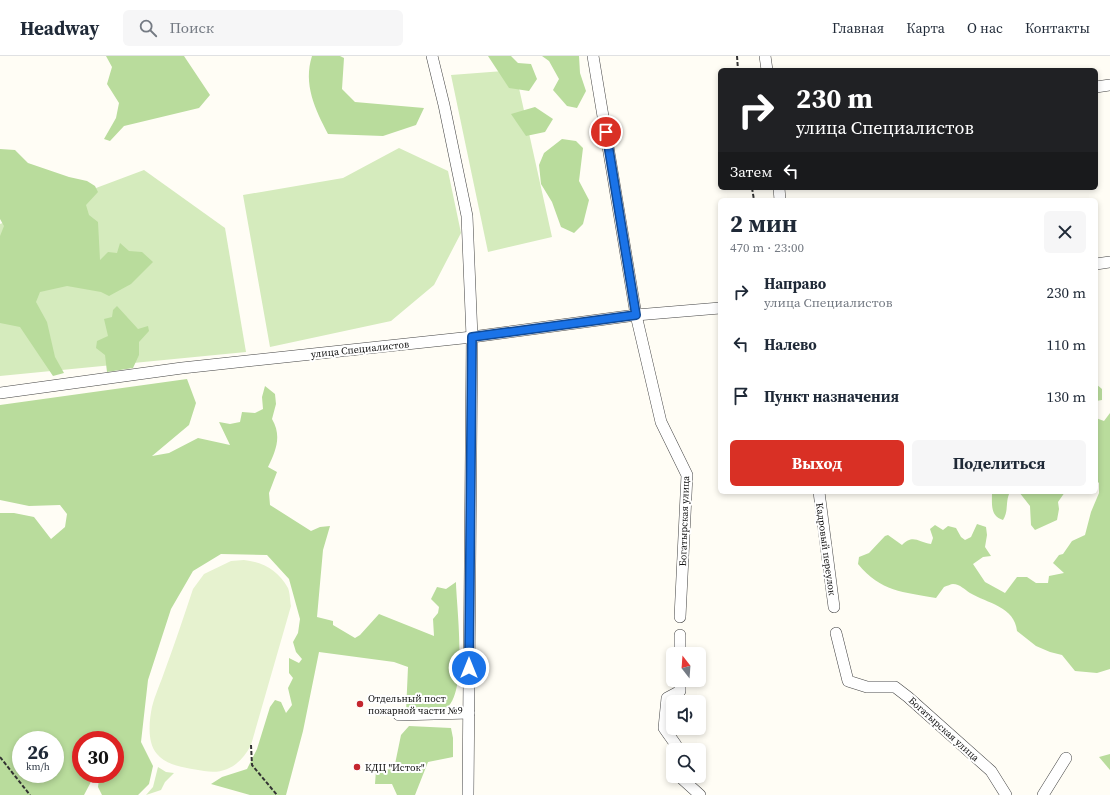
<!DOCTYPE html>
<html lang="ru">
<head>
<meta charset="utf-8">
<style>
  body { margin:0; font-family:"Source Serif 4",serif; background:#f6f6f7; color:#1f2937; height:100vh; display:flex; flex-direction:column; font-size:15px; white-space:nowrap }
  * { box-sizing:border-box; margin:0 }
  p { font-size:13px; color:#747a83 }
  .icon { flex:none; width:22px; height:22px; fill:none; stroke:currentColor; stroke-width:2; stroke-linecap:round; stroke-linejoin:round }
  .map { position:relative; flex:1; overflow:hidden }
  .panel { position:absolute; left:718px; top:142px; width:380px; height:296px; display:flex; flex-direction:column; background:#fff; border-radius:6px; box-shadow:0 2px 6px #0003 }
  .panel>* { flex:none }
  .guide { position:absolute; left:718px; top:12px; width:380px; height:122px; border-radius:6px; box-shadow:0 2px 6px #0003; background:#202124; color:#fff; overflow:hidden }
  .needle { width:26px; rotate:343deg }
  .tools { position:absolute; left:666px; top:591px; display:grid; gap:8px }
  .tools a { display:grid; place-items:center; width:40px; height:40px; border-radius:6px; background:#fff; box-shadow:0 2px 6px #0003; font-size:20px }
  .speed { position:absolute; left:12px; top:675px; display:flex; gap:8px; font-size:20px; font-weight:700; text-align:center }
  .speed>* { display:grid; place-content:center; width:52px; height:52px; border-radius:50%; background:#fff; box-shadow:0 2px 6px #0003; line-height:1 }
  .speed small { font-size:10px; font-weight:400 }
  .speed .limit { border:6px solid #d22; background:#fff; color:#111 }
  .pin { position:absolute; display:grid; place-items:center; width:34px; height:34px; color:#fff; margin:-17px; border:2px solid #fff; border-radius:50%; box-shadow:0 1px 4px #0007 }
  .me { position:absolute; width:44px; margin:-22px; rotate:0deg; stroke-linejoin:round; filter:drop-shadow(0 0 3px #0008) }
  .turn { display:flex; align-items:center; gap:14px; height:84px; padding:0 12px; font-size:18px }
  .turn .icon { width:52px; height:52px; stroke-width:2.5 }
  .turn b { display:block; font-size:28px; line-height:34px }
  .then { display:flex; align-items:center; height:38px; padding:0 12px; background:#0003; gap:8px; font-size:15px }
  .round { display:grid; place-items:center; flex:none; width:42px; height:42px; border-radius:6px; background:#f6f6f7 }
  .overview { display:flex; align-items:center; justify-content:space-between; height:68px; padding:0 12px }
  h1 { font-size:24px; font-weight:700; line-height:30px }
  .action { display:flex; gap:8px; margin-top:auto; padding:8px 12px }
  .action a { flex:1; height:46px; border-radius:6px; background:#d93025; color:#fff; font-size:16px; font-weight:700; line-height:46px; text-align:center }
  .action a+a { background:#f6f6f7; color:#1f2937 }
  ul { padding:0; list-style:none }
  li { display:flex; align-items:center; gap:12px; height:52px; padding:0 12px }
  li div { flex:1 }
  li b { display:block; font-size:15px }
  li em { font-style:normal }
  header { display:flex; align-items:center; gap:24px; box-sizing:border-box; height:56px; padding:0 20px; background:#fff; border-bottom:1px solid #e0e1e3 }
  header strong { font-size:19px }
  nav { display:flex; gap:22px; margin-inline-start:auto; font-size:14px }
  .search { width:280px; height:36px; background:#f6f6f7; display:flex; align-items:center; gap:10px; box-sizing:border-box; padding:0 14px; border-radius:6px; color:#747a83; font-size:15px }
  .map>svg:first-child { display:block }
  .green { fill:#d5ebbd }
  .forest { fill:#b9dc9c; fill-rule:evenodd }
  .pitch { fill:#e6f2cf }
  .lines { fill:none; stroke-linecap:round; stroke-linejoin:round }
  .minor-casing { stroke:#444; stroke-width:12 }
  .path { stroke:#333; stroke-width:2; stroke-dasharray:4 2; stroke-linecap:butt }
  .minor { stroke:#fff; stroke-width:11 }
  .route-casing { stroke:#114b97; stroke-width:10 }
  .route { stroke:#1a73e8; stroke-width:7 }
  .poi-dot { fill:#c4262e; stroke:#fff; stroke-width:1.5 }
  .labels { text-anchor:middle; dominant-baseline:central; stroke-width:4; stroke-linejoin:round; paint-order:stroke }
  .street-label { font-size:10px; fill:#111; stroke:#fff }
  .poi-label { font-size:10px; fill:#111; stroke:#fff; text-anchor:start }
</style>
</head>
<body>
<header>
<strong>Headway</strong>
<div class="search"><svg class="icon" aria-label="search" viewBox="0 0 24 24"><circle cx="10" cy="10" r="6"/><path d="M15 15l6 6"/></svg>Поиск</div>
<nav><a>Главная</a><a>Карта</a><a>О нас</a><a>Контакты</a></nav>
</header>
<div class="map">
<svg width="1110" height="739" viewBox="0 0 1110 739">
  <rect width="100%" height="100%" fill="#fffdf5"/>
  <g class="green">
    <path d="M515 14 552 181 488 196 451 19Z"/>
    <path d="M399 92 448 115 461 177 434 229 391 265 270 291 243 139 343 122Z"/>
    <path d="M144 114 225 172 246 296 0 320V168Z"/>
    <path d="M158 711 166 716 174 717 165 726 161 734 146 739 153 731Z"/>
  </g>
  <g class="forest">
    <path d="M106 0H184L210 39 199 52 124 70 110 85 104 83 116 62 119 47 107 28 112 11Z"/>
    <path d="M312 0H340L344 2 342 33 355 46 424 52 416 69 383 80 328 78C315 53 303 28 312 0Z"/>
    <path d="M488 0H511L518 7 531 8 537 23 529 35 509 32Z"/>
    <path d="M542 0H579L580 17 586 35 577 52 567 50 553 34 559 23 549 5Z"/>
    <path d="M535 51 553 63 545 76 526 80 511 58Z"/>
    <path d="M562 83 576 85 583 92 579 125 589 144 583 168 574 177 561 171 552 146 541 128 539 109 544 97Z"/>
    <path d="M0 93 15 94 28 107 69 121 87 125 95 130 98 136 86 149 89 159 98 166 100 204 108 196 117 197 120 187 129 195 142 196 153 206 131 228 109 240 101 236 67 230 40 236 36 246 47 266 55 301 64 317 53 320 20 271 0 267V180L4 170 0 163Z"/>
    <path d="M117 250 138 273 148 270 149 275 139 286V299L133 312 107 316 105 299 96 292 97 285 108 280 104 263 112 261 113 254Z"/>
    <path d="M187 323 196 347 189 369 152 400 169 397 198 382 230 389 219 366 230 368 240 366 242 356 255 357 263 353 262 341 265 330 275 338 276 348 272 363C282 380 276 395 268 411L277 416 269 437 270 449 311 475 320 471 330 470 323 494 317 561 333 565V569L355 582 360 579 379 558 434 580 433 563 438 557 439 551 431 543 437 531 446 533 456 526C456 549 470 647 442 654 432 657 417 655 406 656L408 611 394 606 319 596 303 675 286 739H250L211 728 222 721 247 713 257 693 270 651 275 644 281 646 286 657 292 649 288 632 293 622 289 617V602L299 607 302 603 296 596 293 586 298 577 300 563 289 523 267 499 221 498 193 515 171 553 148 624 141 686 153 710 149 728 138 739H102L98 731 99 723 93 722 84 739H0V457H14L34 461 51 483 65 471 67 458 60 449 29 450 0 444V349ZM21 684H55V718H21ZM81 684H115V718H81Z"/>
    <path d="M1096 328 1102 333V344L1096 345Z"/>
    <path d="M1110 357V613L1097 617 1075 615 1062 599 1050 596 1036 590 1017 575C1015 551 987 547 970 537 965 534 960 528 953 528 951 528 947 530 944 531L936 542C903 536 881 536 858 508L859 501 869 497 885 480 888 479 902 489C913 478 918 486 931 488L933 482 930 473 935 469 943 474 948 470 956 472 961 481 965 484 971 481 977 468 986 471 987 479 985 491 991 500 983 501 973 508 985 526 1005 537 1017 521H1027L1036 527H1048L1049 520 1064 517 1053 507 1059 499 1063 498 1072 485 1085 479 1091 456 1099 437V427L1096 424V362L1104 365Z"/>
    <path d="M992 436H1010C1005 445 1009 455 1003 464 990 460 992 448 992 436Z"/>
    <path d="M1019 436H1065L1058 446 1059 453 1057 464 1035 474 1031 469 1030 450Z"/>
    <path d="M409 670 451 672 453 682V701L428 706 415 739H397L392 728H375L376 714 394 713 401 679Z"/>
    <path d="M1110 698V714L1099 701Z"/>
  </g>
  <path class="pitch" d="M244 504C263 506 278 514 288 532 290 537 290 545 291 550L251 689C241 708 226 719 204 715 189 712 168 711 157 698 147 687 149 665 152 651 155 639 161 626 165 614 175 587 184 560 193 533L204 518 231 505Z"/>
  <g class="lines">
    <defs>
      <g id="minor">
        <path d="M432 0 444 49 467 160 472 281 468 739"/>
        <path d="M593 0 636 259 661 366 687 419 680 561"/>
        <path d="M765 0 767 14"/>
        <path d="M1096 31 1110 29"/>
        <path d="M779 132 780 144"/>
        <path d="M1096 208 1110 206"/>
        <path d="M0 337 182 312 472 281 636 259 720 252"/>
        <path d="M819 436 834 551"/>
        <path d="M836 577 848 625 867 631H895L908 641 991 715 1006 739"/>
        <path d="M680 598V579"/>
        <path d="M399 659 469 657"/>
        <path d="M676 694V689L664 672 667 642 680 635V624"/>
        <path d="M679 720 700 739"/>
        <path d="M1043 739 1066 702"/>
      </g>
    </defs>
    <use href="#minor" class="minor-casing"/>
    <g class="path">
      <path d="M737 0 738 14"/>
      <path d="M752 132 754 144"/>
      <path d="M251 689 252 709 277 739"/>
      <path d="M0 701 30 739"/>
    </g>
    <use href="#minor" class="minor"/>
  </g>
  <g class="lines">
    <defs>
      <path id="route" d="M469 612 472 281 636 259 606 76"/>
    </defs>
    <use href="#route" class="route-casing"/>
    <use href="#route" class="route"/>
  </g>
  <g class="poi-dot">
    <circle cx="360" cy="648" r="4"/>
    <circle cx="357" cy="711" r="4"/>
  </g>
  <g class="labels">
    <g class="street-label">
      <text transform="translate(360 293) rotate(-6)">улица Специалистов</text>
      <text transform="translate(684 465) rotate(-88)">Богатырская улица</text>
      <text transform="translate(826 493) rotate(82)">Кадровый переулок</text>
      <text transform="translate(944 673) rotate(42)">Богатырская улица</text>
    </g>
    <g class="poi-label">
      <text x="368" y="642">Отдельный пост<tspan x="368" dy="12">пожарной части №9</tspan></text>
      <text x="365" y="711">КДЦ "Исток"</text>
    </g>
  </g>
</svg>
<div class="tools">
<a><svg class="needle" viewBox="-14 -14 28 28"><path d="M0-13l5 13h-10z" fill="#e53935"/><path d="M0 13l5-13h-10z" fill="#747a83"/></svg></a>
<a><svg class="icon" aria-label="sound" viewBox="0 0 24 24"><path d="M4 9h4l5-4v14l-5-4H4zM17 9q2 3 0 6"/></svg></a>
<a><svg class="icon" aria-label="search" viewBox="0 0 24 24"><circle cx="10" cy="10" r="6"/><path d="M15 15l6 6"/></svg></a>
</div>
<div class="speed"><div>26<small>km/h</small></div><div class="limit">30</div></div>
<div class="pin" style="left:606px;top:76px;background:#d93025"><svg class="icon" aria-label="arrive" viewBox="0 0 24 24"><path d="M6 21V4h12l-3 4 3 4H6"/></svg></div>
<svg class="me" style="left:469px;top:612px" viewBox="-20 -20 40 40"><circle r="17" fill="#1a73e8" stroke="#fff" stroke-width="3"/><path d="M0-11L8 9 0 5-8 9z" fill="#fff"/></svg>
<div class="guide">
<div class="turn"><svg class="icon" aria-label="right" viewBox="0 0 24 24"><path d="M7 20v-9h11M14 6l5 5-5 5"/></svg><div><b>230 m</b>улица Специалистов</div></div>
<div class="then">Затем<svg class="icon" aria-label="left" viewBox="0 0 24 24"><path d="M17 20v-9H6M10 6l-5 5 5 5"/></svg></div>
</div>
<section class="panel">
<div class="overview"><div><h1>2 мин</h1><p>470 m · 23:00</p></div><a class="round"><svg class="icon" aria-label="close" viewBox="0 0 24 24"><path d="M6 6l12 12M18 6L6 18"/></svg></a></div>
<ul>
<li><svg class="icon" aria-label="right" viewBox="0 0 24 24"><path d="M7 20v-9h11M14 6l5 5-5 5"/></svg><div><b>Направо</b><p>улица Специалистов</p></div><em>230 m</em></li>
<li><svg class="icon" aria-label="left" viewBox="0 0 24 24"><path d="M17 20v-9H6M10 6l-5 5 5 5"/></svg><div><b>Налево</b></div><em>110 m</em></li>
<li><svg class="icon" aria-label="arrive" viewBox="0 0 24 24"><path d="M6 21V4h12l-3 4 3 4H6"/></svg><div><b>Пункт назначения</b></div><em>130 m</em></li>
</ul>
<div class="action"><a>Выход</a><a>Поделиться</a></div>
</section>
</div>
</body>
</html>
